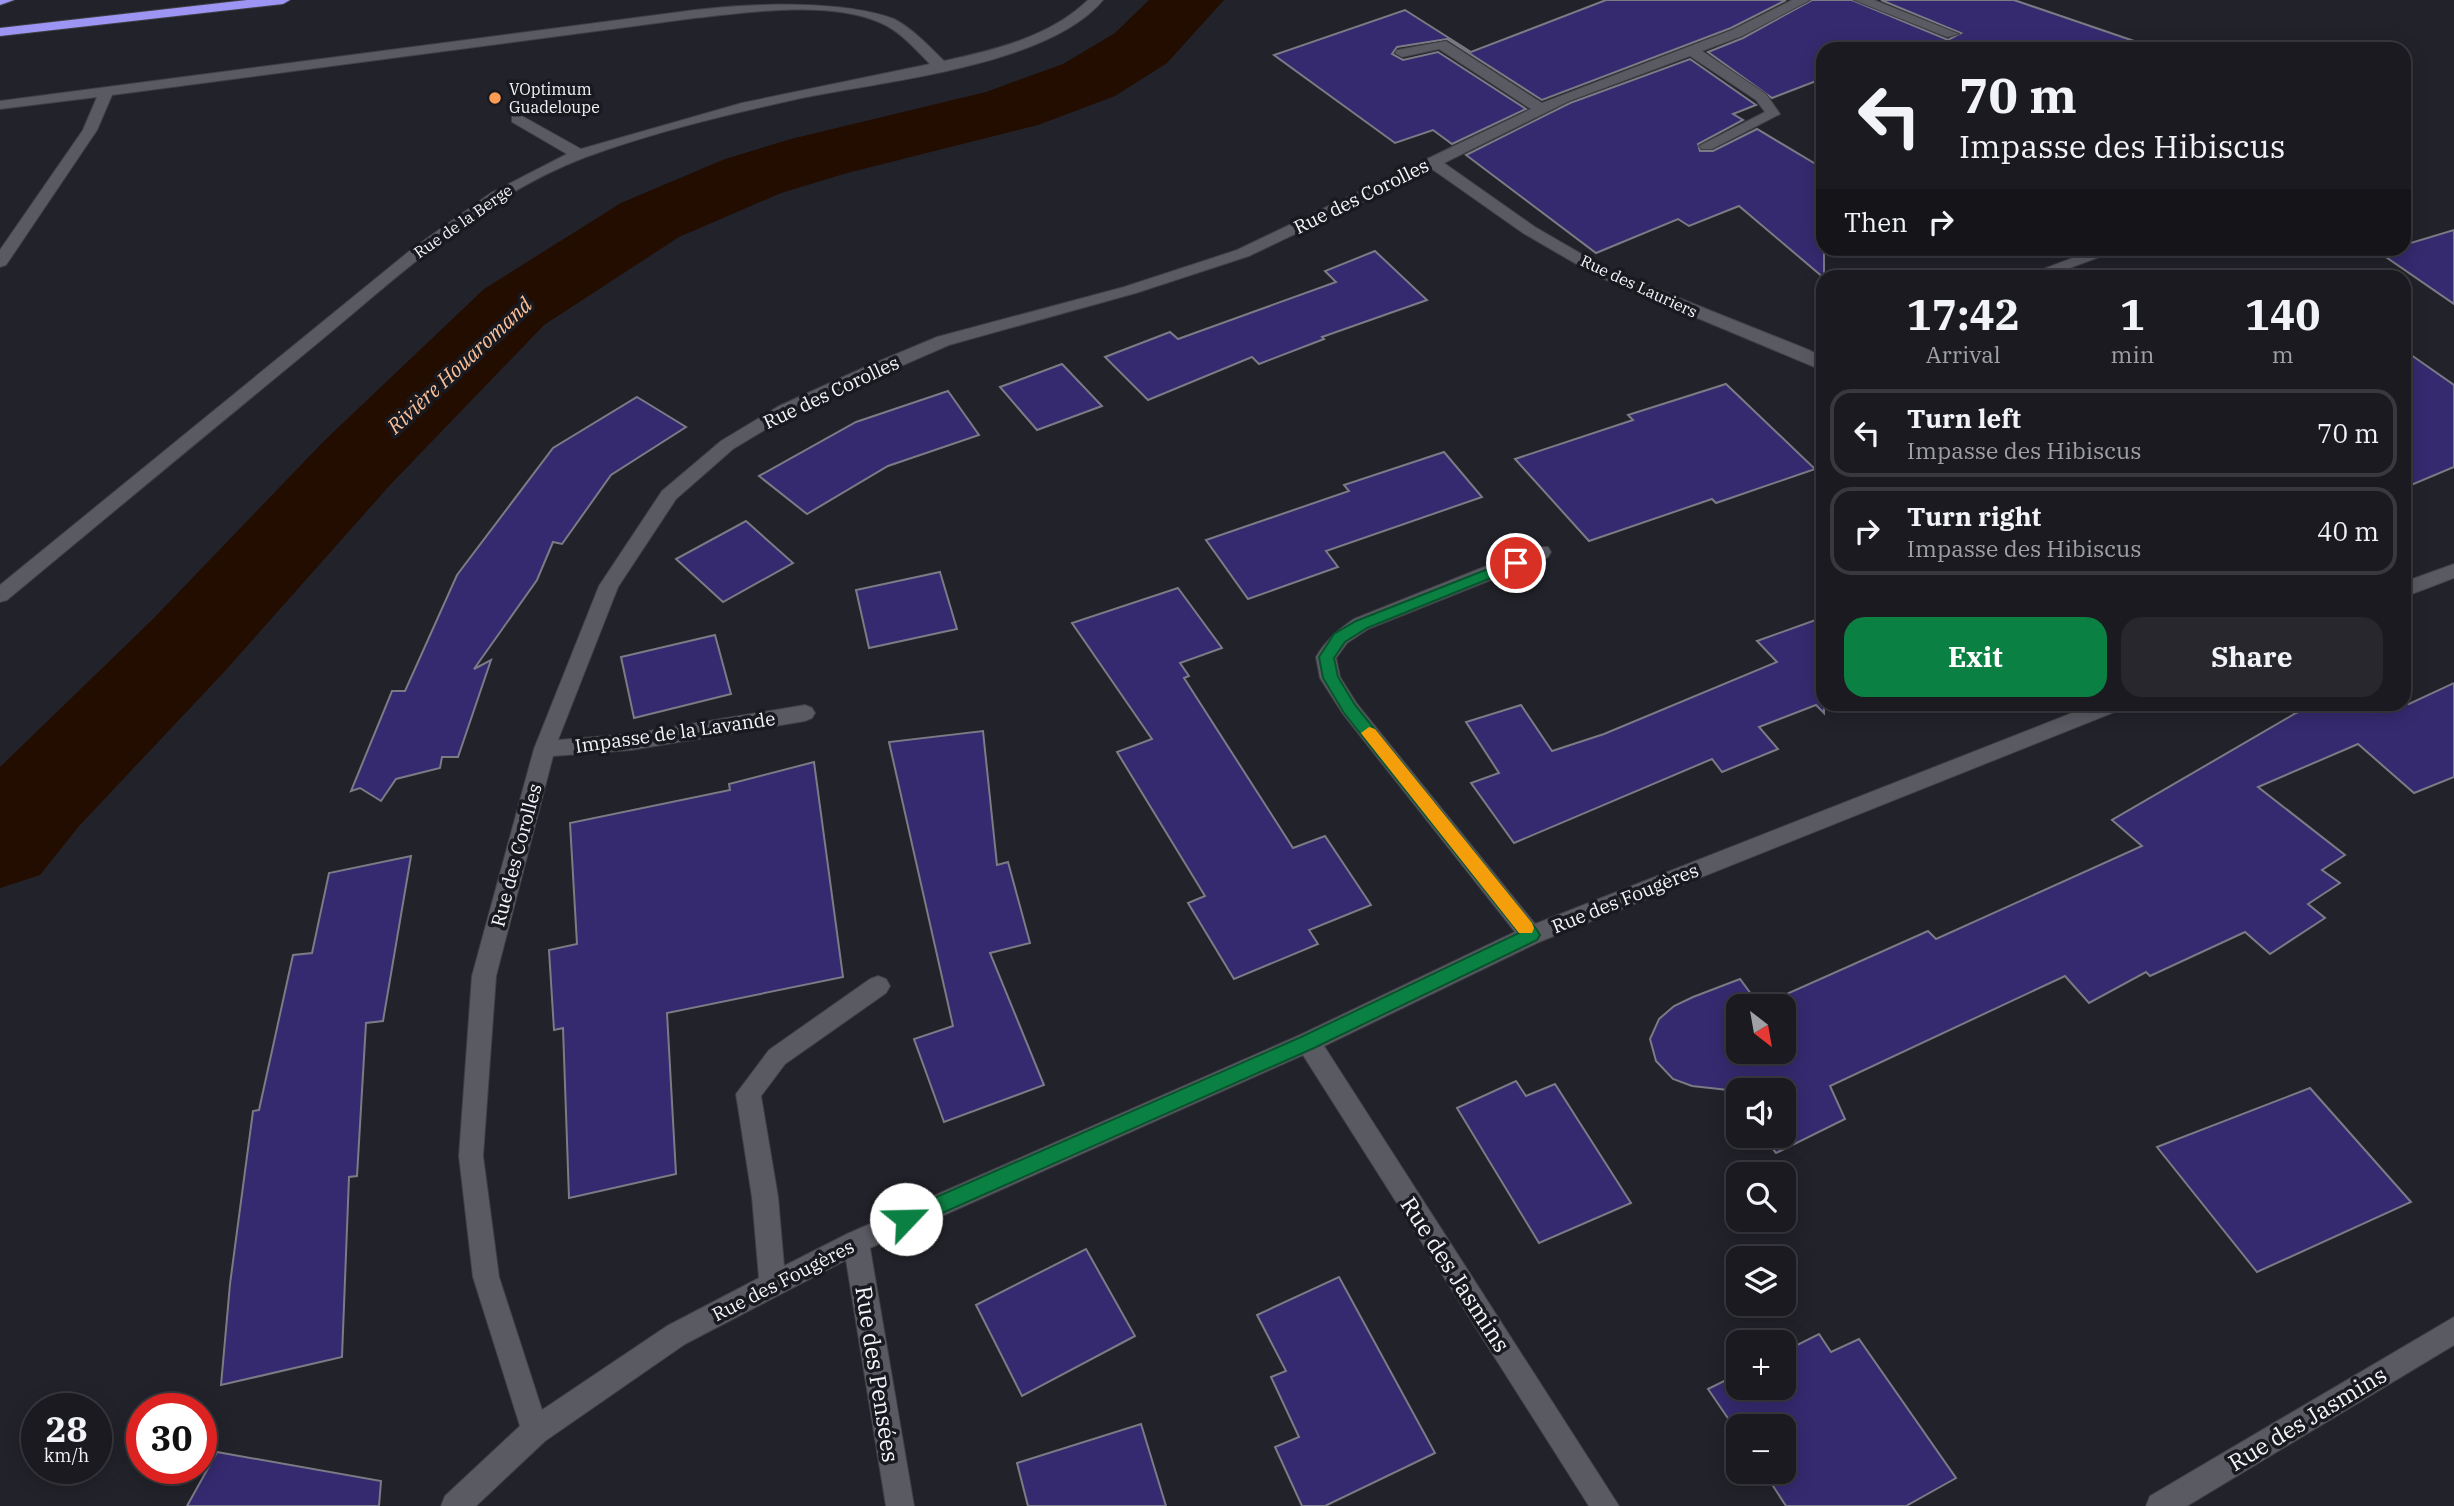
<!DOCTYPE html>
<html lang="en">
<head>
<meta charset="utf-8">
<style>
  body { margin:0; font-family:"IBM Plex Serif",serif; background:#27272d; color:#f1f3f6; height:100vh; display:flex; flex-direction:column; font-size:26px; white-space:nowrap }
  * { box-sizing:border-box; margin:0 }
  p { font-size:23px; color:#9fa1a5 }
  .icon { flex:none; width:38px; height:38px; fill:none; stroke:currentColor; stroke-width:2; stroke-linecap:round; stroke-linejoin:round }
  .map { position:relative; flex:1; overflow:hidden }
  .side { position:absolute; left:1816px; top:270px; width:595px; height:441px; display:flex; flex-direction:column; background:#1a1a20; border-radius:21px; box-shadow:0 4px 18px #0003,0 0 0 2px #38383e }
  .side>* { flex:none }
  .guide { position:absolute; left:1816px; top:42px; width:595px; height:214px; border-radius:21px; box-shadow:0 4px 18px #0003,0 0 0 2px #38383e; background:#1a1a20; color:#f1f3f6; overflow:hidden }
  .needle { width:46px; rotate:149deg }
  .tools { position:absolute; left:1726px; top:994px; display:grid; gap:14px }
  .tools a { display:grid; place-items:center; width:70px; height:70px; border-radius:14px; background:#1a1a20; box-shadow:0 4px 18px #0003,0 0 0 2px #38383e; font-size:35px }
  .speed { position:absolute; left:21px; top:1393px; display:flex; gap:14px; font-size:35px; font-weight:700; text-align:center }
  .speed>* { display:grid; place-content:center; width:91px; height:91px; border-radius:50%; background:#1a1a20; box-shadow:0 4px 18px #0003,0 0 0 2px #38383e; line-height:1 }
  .speed small { font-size:18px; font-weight:400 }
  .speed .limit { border:10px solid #d22; background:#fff; color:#111 }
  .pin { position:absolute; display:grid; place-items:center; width:60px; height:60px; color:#fff; margin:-30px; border:4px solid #fff; border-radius:50%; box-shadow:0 2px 7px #0007 }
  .me { position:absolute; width:77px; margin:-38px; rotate:66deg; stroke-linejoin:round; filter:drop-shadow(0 0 5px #0008) }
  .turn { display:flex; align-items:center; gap:24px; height:147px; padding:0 28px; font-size:32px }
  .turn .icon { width:91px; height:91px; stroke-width:2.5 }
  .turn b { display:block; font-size:49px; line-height:60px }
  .then { display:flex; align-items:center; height:66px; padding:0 28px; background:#0003; gap:14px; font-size:26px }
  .eta { display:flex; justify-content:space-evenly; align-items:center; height:119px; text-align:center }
  .eta b { font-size:42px; font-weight:700; line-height:49px }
  .button { display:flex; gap:14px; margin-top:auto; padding:14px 28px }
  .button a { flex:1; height:80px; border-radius:21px; background:#0b8043; color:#fff; font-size:28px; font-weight:700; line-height:80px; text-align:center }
  .button a+a { background:#27272d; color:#f1f3f6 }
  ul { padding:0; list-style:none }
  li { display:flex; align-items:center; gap:21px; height:88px; margin:0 14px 10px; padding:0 14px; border:4px solid #38383e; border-radius:21px }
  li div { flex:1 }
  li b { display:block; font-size:26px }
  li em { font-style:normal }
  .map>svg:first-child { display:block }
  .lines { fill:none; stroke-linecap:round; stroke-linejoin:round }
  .river { fill:#220d00; fill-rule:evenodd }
  .building { fill:#352a6f; stroke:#7b7b85; stroke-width:2; fill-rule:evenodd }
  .minor-casing { stroke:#3f3f45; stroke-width:2 }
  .highway-casing { stroke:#3f3f45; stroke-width:2 }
  .minor { fill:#5a5a63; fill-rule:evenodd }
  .highway { fill:#9c95f4; fill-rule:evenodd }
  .route { fill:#0b8043; stroke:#07532c; stroke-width:2 }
  .slow { fill:#f59e0b }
  .poi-dot { fill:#fd9d54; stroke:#191920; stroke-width:2.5 }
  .labels { text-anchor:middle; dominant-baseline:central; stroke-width:7; stroke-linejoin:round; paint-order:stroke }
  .far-poi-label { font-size:16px; fill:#f4f4f9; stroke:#191920; text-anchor:start }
  .far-street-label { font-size:16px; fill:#f4f4f9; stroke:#191920 }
  .street-label { font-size:19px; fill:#f4f4f9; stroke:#191920 }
  .water-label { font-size:21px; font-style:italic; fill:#fbc097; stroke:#191920 }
  .near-street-label { font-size:23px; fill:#f4f4f9; stroke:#191920 }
</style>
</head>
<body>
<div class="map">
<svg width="2454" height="1506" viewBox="0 0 2454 1506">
  <rect width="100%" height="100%" fill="#22222a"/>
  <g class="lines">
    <path class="river" d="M1149 0H1224L1167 63 1115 96 1038 125 847 173 781 193 679 237 544 325 390 485 225 671 79 826 40 875 0 888V767L153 619 324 441 484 289 621 203 725 159 791 139 986 92 1063 64 1115 33Z"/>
  </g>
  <g class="building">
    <path d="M1606 0H1786L1731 28 1542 100 1447 39 1397 47 1392 54 1403 60 1438 52 1526 109 1452 144 1433 130 1395 143 1274 55 1405 10 1471 52Z"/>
    <path d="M1812 0H1852L1948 40 1961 33 1881 0H2014L2134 41 2132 49H1824V78L1772 98 1708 52 1743 38Z"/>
    <path d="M1690 59 1756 105 1733 114 1743 120 1698 144 1700 151H1713L1757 129 1824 169V278L1739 206 1689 226 1678 219 1596 253 1466 155 1570 103Z"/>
    <path d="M2454 230V304L2380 253 2404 248V245Z"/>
    <path d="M1375 251 1427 300 1322 337 1324 339 1259 364 1252 357 1148 400 1105 357 1170 332 1178 339 1336 282 1325 271Z"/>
    <path d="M2404 350 2454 385V467L2404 488Z"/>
    <path d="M1062 364 1102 406 1037 430 1000 387Z"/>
    <path d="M1726 384 1815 469 1716 503 1712 499 1589 541 1515 459 1633 420 1628 415Z"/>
    <path d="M948 391 979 435 888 466 807 514 759 476 856 422Z"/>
    <path d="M637 397 686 427 611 475 562 544 553 542 537 580 474 669 491 660 458 757H442L440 768 396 779 381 801 360 788 351 791 392 691H405L457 575 553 448Z"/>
    <path d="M1444 452 1482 497 1326 551 1338 567 1248 599 1206 540 1349 491 1344 485Z"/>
    <path d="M746 521 793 563 723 602 676 559Z"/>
    <path d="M940 572 957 629 869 648 856 590Z"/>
    <path d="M1178 588 1222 648 1180 663 1189 676 1184 678 1293 848 1325 836 1371 905 1309 930 1318 944 1234 979 1188 903 1205 896 1117 752 1152 739 1072 623Z"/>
    <path d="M1824 617V713L1816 705 1759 727 1778 749 1722 772 1712 759 1514 843 1471 783 1499 773 1466 722 1521 705 1552 751 1604 734 1777 662 1757 641Z"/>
    <path d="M715 635 731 694 634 718 621 657Z"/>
    <path d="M2454 683V777L2414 793 2358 744 2258 787 2345 855 2322 870 2340 883 2308 904 2325 918 2270 954 2245 932 2150 976 2146 972 2089 1003 2065 976 1830 1086 1845 1119 1776 1153 1763 1136H1783V1090H1738V1103L1728 1090 1692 1086 1673 1079 1656 1061 1650 1039 1659 1019 1674 1006 1693 997 1740 979 1760 1006 1928 931 1936 939 2142 846 2112 820 2296 713 2318 704H2409ZM1738 1006H1783V1052H1738Z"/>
    <path d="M983 731 997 865 1008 862 1030 943 990 953 1044 1085 944 1122 914 1039 953 1026 889 742Z"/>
    <path d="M814 762 843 977 667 1013 676 1174 569 1198 563 1028 554 1030 549 950 577 944 570 823 730 790 729 784Z"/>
    <path d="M411 856 383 1021 366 1023 357 1176 349 1177 342 1357 221 1385 230 1284 253 1111 259 1110 293 955 312 953 329 873Z"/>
    <path d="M1516 1081 1526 1096 1555 1084 1631 1203 1539 1243 1457 1108Z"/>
    <path d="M2310 1088 2411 1202 2257 1272 2157 1147Z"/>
    <path d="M1086 1249 1135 1336 1022 1396 976 1305Z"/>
    <path d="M1339 1277 1435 1453 1325 1506H1302L1275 1447 1299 1437 1271 1377 1286 1371 1257 1315Z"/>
    <path d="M1819 1334 1831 1352 1859 1339 1956 1478 1906 1506H1786L1764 1472H1783V1426H1738V1433L1708 1389 1738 1374V1388H1783V1352Z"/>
    <path d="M1141 1424 1166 1506H1028L1017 1463Z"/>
    <path d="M217 1452 381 1481 379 1506H187Z"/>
  </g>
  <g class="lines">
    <defs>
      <g id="minor">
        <path d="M1088 0H1103C1047 67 880 81 797 99 726 115 654 132 586 157 482 196 398 277 314 346 211 431 109 515 7 600L0 602V585L412 249 491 193 567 154 512 122V116H522L581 149 742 103 930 64C916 50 900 31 881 23 830 0 749 12 695 18L112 95 97 130 6 265 0 267V250L83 130 97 97 0 109V101L695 10C751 3 843 0 894 19 913 29 929 46 944 61 994 50 1050 37 1088 0Z"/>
        <path d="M1792 0H1810L1742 36 1702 51 1766 94 1780 114 1712 149H1702L1699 146 1765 112 1756 100 1690 56 1569 101 1444 163 1535 227 1609 270 1809 350 1824 358V371L1597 276 1523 233 1432 169 1249 256 1136 293 949 345 791 414 733 449 676 499 618 587 558 740 631 734 805 705 812 708 815 713 812 718 805 721 631 750 553 756 496 976 483 1156 499 1277 542 1410 667 1326 759 1278 752 1197 736 1094 769 1050 870 979 878 976 886 979 890 986 886 993 785 1064 761 1096 778 1197 784 1266 847 1234 1300 1035 1515 932 1343 714 1320 678 1316 657C1326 640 1338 630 1354 619L1534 547H1548L1551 552 1548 557 1368 629 1347 643 1336 658 1340 677 1357 704 1535 924 2095 704H2125L2122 709 1539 942 1324 1046 1619 1506H1589L1303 1055 870 1248 914 1506H886L846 1260 685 1344 545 1441 476 1506H441L445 1496 520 1426 473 1277 459 1156 472 976 534 749 599 586 662 491 721 441 779 406 863 368 937 337 1124 287 1237 250 1531 109 1439 49 1402 57 1395 53 1397 50 1446 41 1542 103 1732 30Z"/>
        <path d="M1854 0H1874L1959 34 1947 37Z"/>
        <path d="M2099 248H2124L2048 276H2025Z"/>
        <path d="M2454 564V578L2404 597V582Z"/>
        <path d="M2454 1317V1345L2187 1506H2146L2150 1496Z"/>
      </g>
      <g id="highway">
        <path d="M0 0H14L0 5Z"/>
        <path d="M247 0H290L283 4 0 36V28Z"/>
      </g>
    </defs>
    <use href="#minor" class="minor-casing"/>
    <use href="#highway" class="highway-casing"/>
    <use href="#minor" class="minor"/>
    <use href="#highway" class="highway"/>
  </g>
  <path class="route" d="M1516 558 1523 563 1521 566 1367 628 1345 642 1334 658 1338 677 1355 705 1537 930 1540 935 1537 940 1314 1048 913 1226 906 1228 900 1226 897 1219 900 1213 1301 1037 1519 933 1344 713 1323 678 1319 657 1334 634 1356 621Z"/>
  <path class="slow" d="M1369 727 1375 729 1532 923 1534 928 1532 933H1519L1364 737 1361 733Z"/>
  <circle class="poi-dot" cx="495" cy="98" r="7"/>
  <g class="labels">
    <g class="far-poi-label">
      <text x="509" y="89">VOptimum<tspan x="509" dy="18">Guadeloupe</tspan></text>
    </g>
    <g class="far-street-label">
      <text transform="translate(463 221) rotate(-35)">Rue de la Berge</text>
      <text transform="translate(1639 286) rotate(25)">Rue des Lauriers</text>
    </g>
    <g class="street-label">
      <text transform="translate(1361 196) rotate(-26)">Rue des Corolles</text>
      <text transform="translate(831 392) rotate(-25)">Rue des Corolles</text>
      <text transform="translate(675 732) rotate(-8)">Impasse de la Lavande</text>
      <text transform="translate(516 855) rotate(-75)">Rue des Corolles</text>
      <text transform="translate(1625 898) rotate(-22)">Rue des Fougères</text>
      <text transform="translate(783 1280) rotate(-27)">Rue des Fougères</text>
    </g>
    <g class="water-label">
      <text transform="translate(459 365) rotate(-43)">Rivière Houaromand</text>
    </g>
    <g class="near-street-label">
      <text transform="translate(1456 1274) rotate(57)">Rue des Jasmins</text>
      <text transform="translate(878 1374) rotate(81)">Rue des Pensées</text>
      <text transform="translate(2307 1418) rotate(-31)">Rue des Jasmins</text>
    </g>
  </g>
</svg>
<div class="tools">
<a><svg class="needle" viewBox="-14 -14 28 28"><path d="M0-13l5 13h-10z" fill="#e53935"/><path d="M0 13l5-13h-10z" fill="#9fa1a5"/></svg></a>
<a><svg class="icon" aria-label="sound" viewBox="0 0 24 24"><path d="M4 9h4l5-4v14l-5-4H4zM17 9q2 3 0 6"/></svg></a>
<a><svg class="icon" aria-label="search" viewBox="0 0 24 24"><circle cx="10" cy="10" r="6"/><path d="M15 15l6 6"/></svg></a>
<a><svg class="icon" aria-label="layers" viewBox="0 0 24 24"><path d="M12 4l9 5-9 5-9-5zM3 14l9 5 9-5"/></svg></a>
<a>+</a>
<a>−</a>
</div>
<div class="speed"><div>28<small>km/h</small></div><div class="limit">30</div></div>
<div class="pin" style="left:1516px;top:563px;background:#d93025"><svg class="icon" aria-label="arrive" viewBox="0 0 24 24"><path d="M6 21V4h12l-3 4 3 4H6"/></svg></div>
<svg class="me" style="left:906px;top:1219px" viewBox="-20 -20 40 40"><circle r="19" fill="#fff"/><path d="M0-13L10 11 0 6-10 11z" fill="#0b8043"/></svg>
<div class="guide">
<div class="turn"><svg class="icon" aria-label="left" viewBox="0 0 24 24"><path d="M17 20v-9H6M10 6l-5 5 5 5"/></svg><div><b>70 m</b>Impasse des Hibiscus</div></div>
<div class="then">Then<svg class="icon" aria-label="right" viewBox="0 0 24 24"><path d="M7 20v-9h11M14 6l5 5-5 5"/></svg></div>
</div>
<section class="side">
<div class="eta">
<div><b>17:42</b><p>Arrival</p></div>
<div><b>1</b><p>min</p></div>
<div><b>140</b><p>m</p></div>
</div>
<ul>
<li><svg class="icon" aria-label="left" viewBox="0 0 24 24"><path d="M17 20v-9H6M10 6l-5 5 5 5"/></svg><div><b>Turn left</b><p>Impasse des Hibiscus</p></div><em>70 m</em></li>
<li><svg class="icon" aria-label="right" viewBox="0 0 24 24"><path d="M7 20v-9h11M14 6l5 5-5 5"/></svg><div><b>Turn right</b><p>Impasse des Hibiscus</p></div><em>40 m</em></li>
</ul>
<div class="button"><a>Exit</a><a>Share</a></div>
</section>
</div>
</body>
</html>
